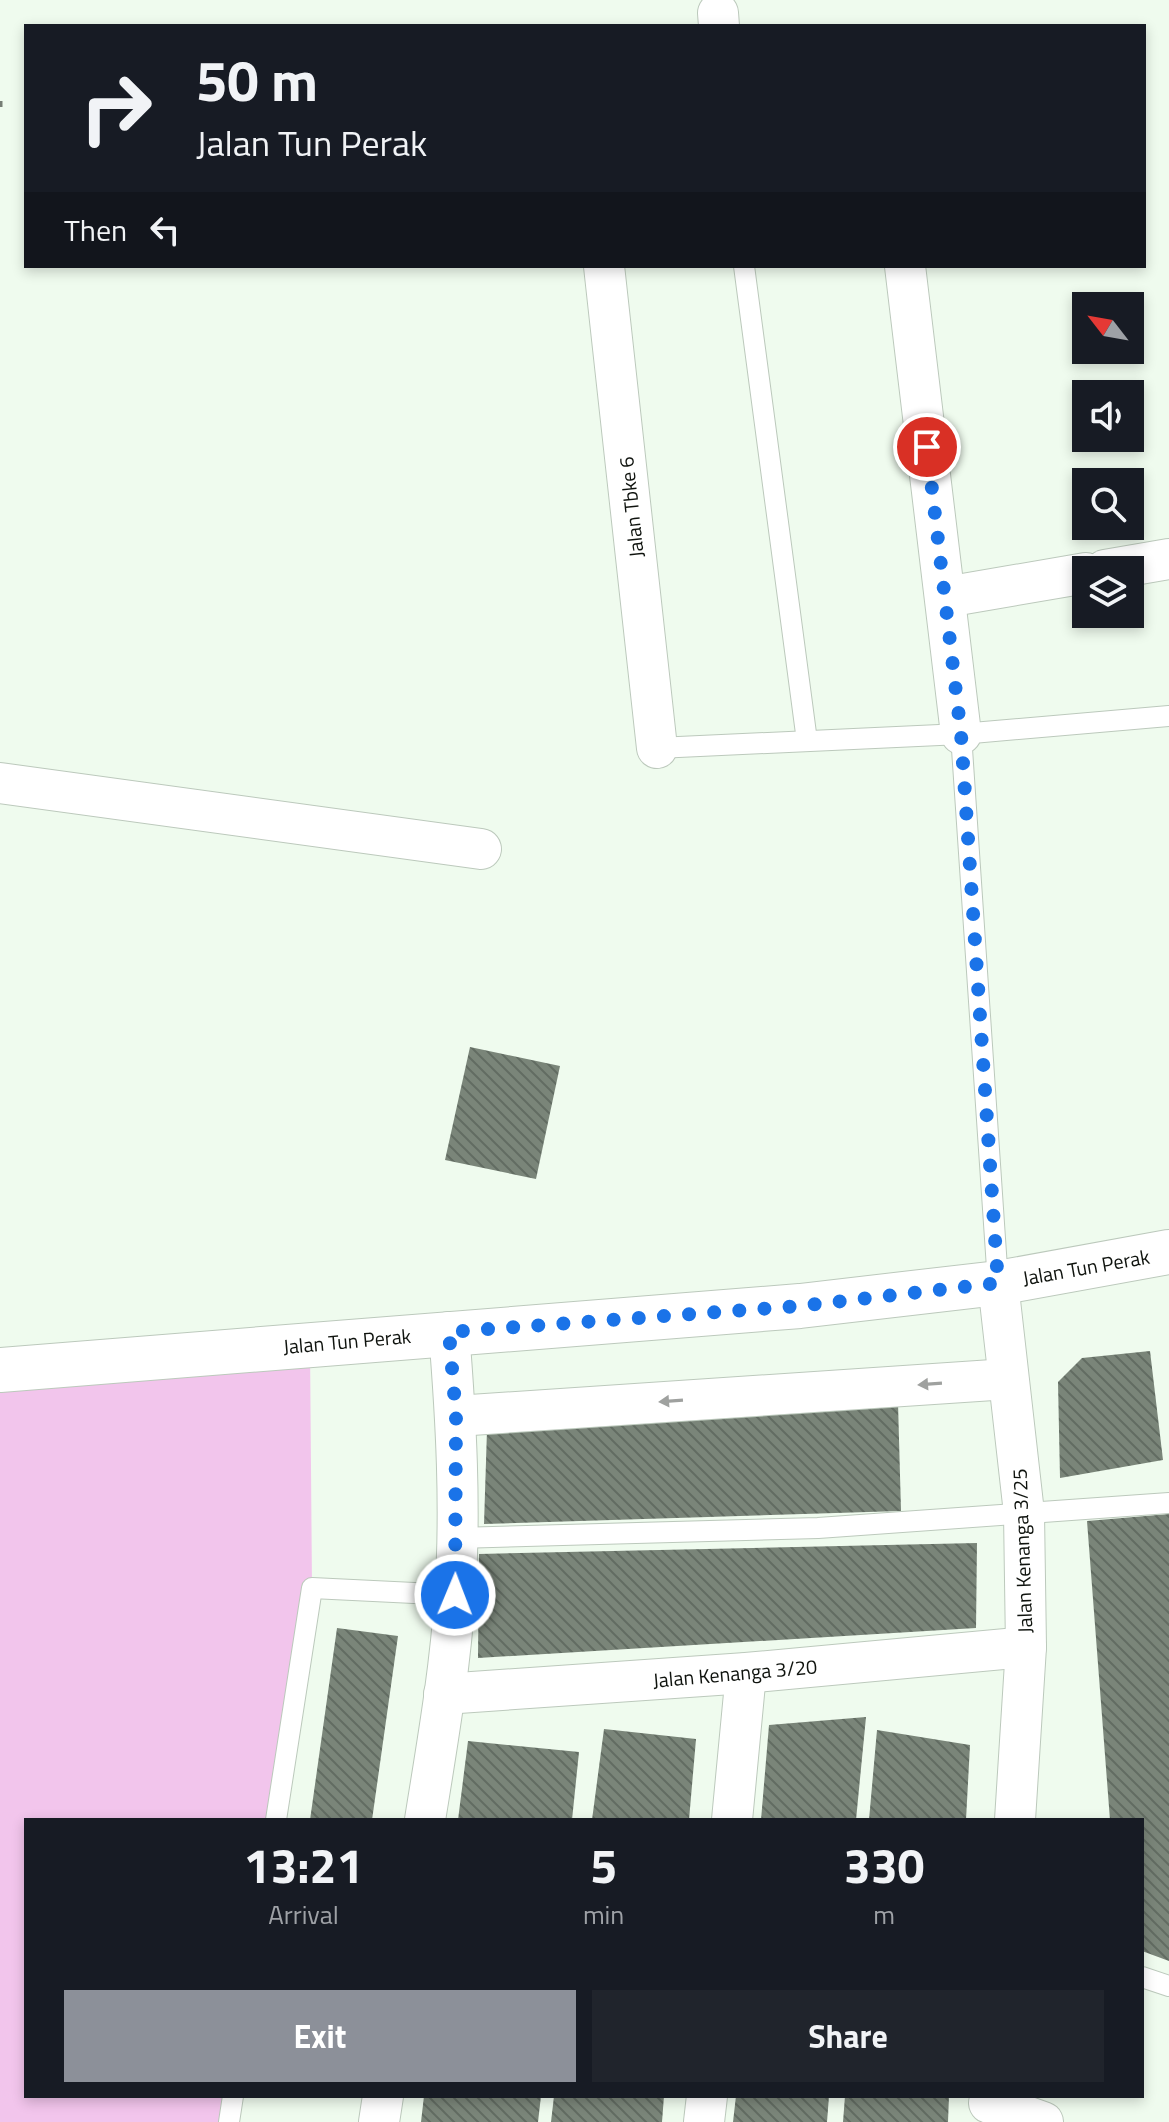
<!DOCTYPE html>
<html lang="en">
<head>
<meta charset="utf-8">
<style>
  body { margin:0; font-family:"Titillium Web",sans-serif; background:#20242c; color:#f1f3f6; height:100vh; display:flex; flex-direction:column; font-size:30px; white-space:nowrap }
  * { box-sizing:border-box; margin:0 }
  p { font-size:26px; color:#9ea1a6 }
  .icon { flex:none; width:44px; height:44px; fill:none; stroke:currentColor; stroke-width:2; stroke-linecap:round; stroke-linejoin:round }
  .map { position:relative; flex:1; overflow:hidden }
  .drawer { position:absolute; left:24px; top:1818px; width:1120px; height:280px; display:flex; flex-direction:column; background:#171b24; border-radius:0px; box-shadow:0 4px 12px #0003 }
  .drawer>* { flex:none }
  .guide { position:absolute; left:24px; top:24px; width:1122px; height:244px; border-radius:0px; box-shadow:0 4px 12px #0003; background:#171b24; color:#f1f3f6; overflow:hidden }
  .needle { width:52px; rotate:301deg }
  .controls { position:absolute; left:1072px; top:292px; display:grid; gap:16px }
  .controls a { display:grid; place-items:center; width:72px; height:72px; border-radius:0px; background:#171b24; box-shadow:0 4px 12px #0003; font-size:40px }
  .pin { position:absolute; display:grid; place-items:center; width:68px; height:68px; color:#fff; margin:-34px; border:4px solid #fff; border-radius:50%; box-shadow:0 2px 8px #0007 }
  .me { position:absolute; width:88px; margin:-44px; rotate:1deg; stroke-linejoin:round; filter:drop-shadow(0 0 6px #0008) }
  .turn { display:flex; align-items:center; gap:28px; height:168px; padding:0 40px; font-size:36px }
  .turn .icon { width:104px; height:104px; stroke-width:2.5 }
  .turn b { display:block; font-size:56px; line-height:68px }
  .then { display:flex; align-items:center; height:76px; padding:0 40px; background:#0003; gap:16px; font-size:30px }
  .eta { display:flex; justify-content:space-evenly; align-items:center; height:136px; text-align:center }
  .eta b { font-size:48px; font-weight:700; line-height:56px }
  .primary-button { display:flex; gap:16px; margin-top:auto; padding:16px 40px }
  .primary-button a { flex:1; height:92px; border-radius:0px; background:#8c9099; color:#fff; font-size:32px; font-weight:700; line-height:92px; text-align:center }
  .primary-button a+a { background:#20242c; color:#f1f3f6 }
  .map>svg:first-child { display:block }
  .green { fill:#f2c5ec }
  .building { fill:url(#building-back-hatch) }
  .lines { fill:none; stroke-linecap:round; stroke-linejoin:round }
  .service-casing { stroke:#bcc9bc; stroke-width:22 }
  .minor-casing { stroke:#bcc9bc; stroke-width:42 }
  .primary-casing { stroke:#bcc9bc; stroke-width:46 }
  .path { stroke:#767e75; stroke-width:5; stroke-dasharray:6 4; stroke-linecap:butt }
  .service { stroke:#fff; stroke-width:20 }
  .minor { stroke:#fff; stroke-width:40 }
  .primary { stroke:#fff; stroke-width:44 }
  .oneway { fill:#9fa19f }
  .route { stroke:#1a73e8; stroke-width:14; stroke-dasharray:0 25.2 }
  .labels { text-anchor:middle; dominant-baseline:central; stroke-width:6; stroke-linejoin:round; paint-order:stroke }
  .street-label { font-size:20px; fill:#0f130e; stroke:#fff }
</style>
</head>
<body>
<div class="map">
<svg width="1169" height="2122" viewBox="0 0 1169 2122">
  <defs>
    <pattern id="building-back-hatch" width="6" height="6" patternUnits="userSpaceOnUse" patternTransform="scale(2)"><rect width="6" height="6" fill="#7a8579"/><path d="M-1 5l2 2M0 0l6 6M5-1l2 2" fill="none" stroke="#626c62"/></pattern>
  </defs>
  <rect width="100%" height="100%" fill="#effbee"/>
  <path class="green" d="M310 1345 312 1588 276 1820H26V2096H233L229 2122H0V1361Z"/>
  <g class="building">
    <path d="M470 1047 560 1066 536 1179 445 1160Z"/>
    <path d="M1150 1351 1163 1460 1060 1478 1058 1382 1082 1358Z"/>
    <path d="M898 1403 901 1511 484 1524 487 1430Z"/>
    <path d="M1169 1514V1961L1142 1951V1820H1110L1087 1521Z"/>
    <path d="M977 1543 976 1628 478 1658 479 1554Z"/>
    <path d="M337 1628 398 1636 372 1820H310Z"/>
    <path d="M866 1717 856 1820H761L769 1725Z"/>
    <path d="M604 1729 696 1739 689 1820H592Z"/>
    <path d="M877 1730 970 1745 966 1820H869Z"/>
    <path d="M468 1741 579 1752 572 1820H458Z"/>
    <path d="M424 2096H541L538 2122H421Z"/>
    <path d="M554 2096H664L662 2122H551Z"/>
    <path d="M736 2096H829L827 2122H733Z"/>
    <path d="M845 2096H949L948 2122H843Z"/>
  </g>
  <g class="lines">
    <defs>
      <g id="service">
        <path d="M744 266 807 741"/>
        <path d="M961 734 998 1283"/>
        <path d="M657 748 961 734 1169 716"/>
        <path d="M457 1538 818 1528 1169 1503"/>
        <path d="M276 1820 312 1588 455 1595"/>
        <path d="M1142 1977 1169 1986"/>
        <path d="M229 2122 233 2096"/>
      </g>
      <g id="minor">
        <path d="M718 13 719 26"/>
        <path d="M604 266 657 748"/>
        <path d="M905 266 961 734"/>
        <path d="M1105 570 1169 559"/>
        <path d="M946 597 1086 573"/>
        <path d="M0 783 481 849"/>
        <path d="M998 1283 1024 1513 1026 1647 1015 1820"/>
        <path d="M456 1416 1008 1379"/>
        <path d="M444 1694 746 1673 1026 1647"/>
        <path d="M425 1820C437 1745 450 1671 455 1595 461 1508 456 1419 449 1332"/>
        <path d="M732 1820 746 1673"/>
        <path d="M989 2103 1043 2122"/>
        <path d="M379 2122 383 2096"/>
        <path d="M704 2122 707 2096"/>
      </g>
      <path id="primary" d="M0 1370 800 1306 998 1283 1169 1252"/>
    </defs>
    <use href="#service" class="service-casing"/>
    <use href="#minor" class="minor-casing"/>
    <use href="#primary" class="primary-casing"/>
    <path class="path" d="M0 101V110"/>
    <use href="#service" class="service"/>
    <use href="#minor" class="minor"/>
    <use href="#primary" class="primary"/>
  </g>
  <defs><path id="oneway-solid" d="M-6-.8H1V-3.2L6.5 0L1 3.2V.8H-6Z" transform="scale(2)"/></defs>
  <g class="oneway">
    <use href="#oneway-solid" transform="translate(930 1384) rotate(176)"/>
    <use href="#oneway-solid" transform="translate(671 1401) rotate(176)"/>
  </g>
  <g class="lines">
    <path class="route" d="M455 1595 456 1416 449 1332 800 1306 998 1283 961 734 927 447"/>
  </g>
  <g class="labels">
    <g class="street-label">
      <text transform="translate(631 507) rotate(-96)">Jalan Tbke 6</text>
      <text transform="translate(1086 1267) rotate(-10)">Jalan Tun Perak</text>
      <text transform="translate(347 1341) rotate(-5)">Jalan Tun Perak</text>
      <text transform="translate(1022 1551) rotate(-92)">Jalan Kenanga 3/25</text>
      <text transform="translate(735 1673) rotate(-5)">Jalan Kenanga 3/20</text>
    </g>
  </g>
</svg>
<div class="controls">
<a><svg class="needle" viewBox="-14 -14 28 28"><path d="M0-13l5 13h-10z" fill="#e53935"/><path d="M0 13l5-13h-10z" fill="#9ea1a6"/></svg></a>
<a><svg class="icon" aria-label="sound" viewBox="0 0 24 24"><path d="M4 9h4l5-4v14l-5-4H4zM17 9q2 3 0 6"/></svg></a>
<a><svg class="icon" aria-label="search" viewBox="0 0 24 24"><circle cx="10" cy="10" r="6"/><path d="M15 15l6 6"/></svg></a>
<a><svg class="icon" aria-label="layers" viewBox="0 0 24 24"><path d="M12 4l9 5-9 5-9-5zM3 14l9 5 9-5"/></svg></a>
</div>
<div class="pin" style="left:927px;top:447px;background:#d93025"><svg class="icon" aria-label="arrive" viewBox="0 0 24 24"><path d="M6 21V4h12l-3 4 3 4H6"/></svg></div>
<svg class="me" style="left:455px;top:1595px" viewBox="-20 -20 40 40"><circle r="17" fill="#1a73e8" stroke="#fff" stroke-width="3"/><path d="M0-11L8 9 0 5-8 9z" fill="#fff"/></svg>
<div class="guide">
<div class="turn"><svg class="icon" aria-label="right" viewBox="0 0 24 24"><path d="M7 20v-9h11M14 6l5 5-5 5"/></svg><div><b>50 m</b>Jalan Tun Perak</div></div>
<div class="then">Then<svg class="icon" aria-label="left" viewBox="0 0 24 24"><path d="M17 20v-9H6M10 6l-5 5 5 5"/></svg></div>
</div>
<section class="drawer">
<div class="eta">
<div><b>13:21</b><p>Arrival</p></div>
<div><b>5</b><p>min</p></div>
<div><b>330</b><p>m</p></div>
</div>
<div class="primary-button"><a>Exit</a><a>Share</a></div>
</section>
</div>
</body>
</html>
